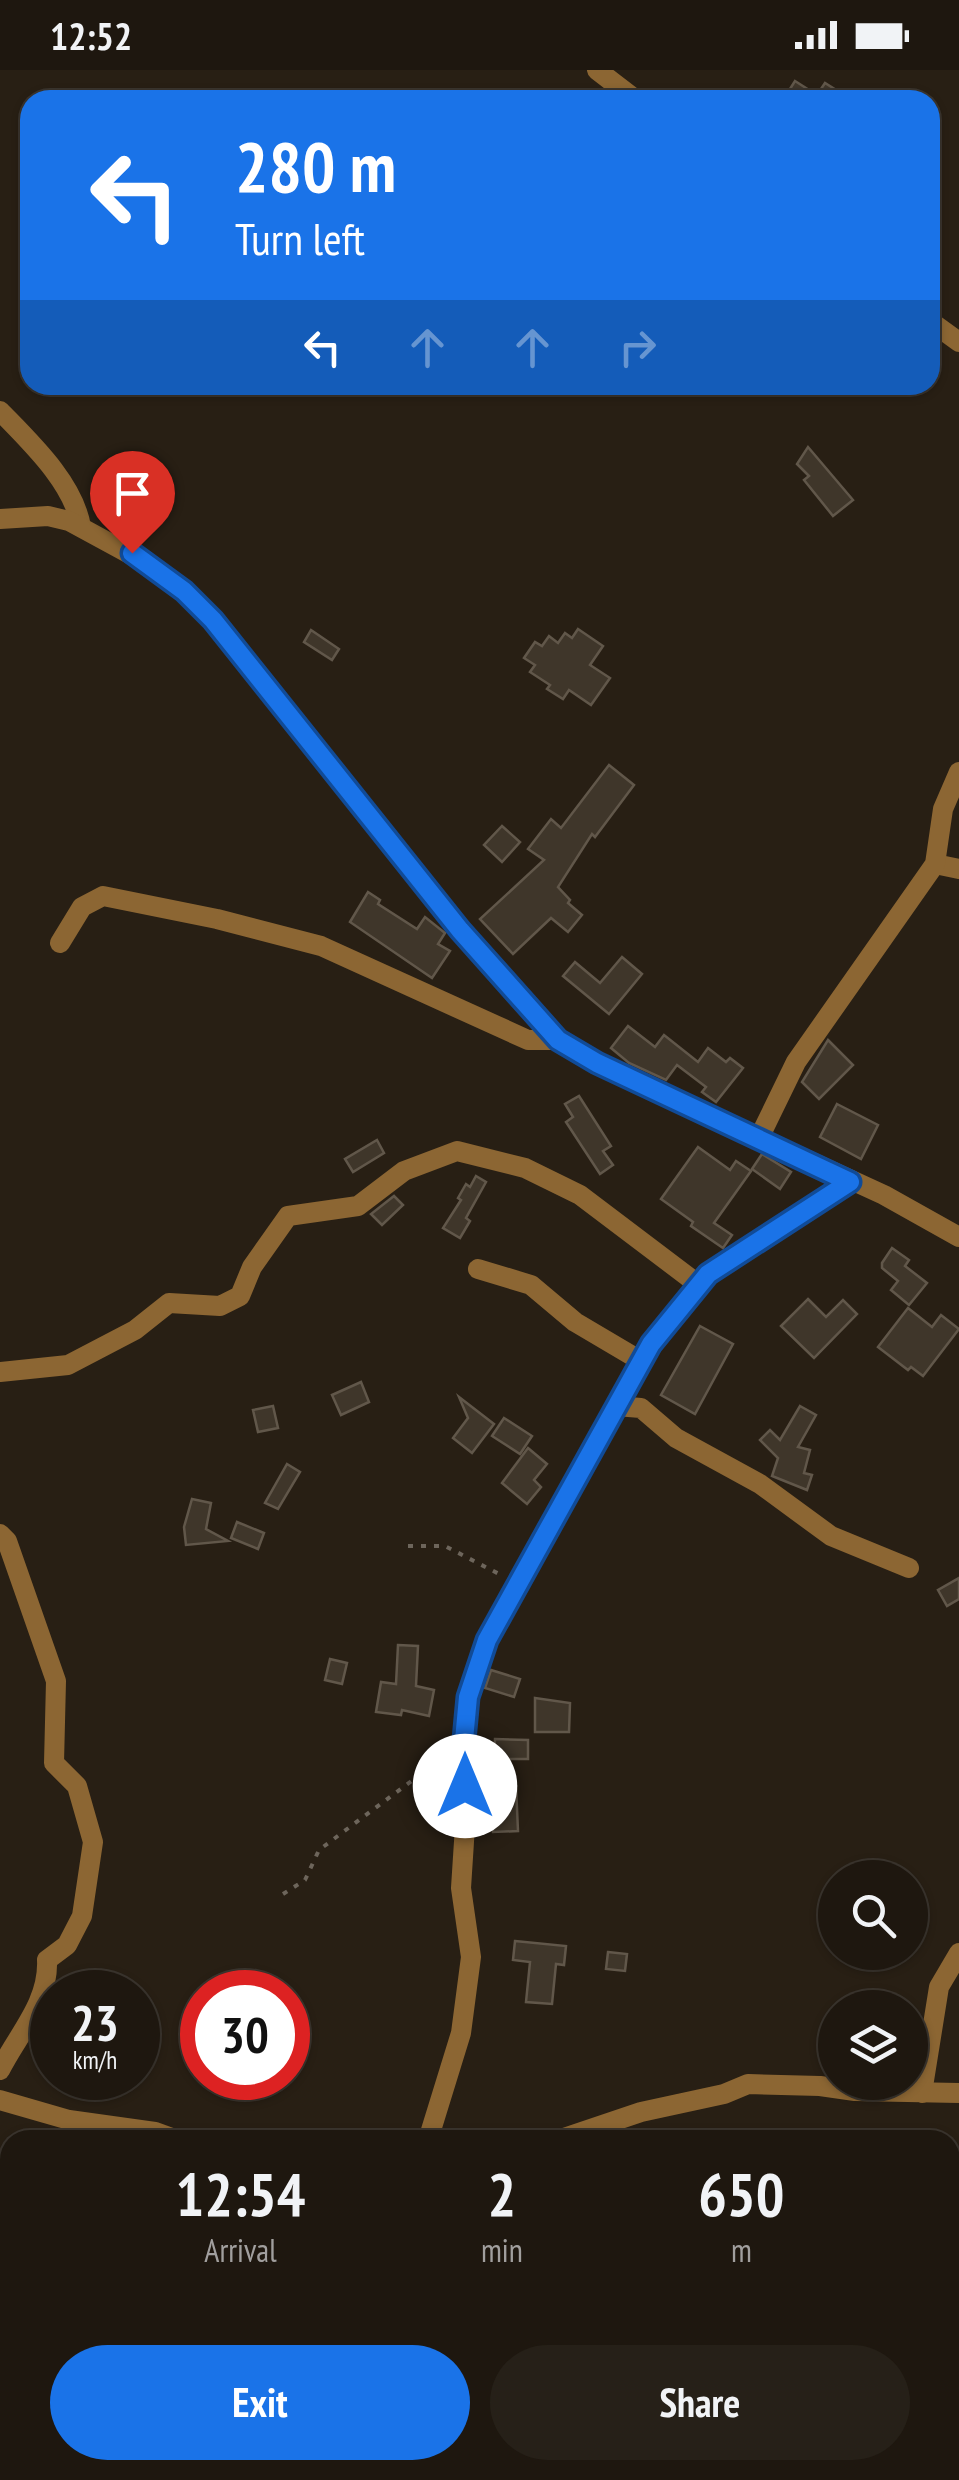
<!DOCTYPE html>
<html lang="en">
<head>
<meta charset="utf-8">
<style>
  body { margin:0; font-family:"PT Sans Narrow",sans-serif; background:#262018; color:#f1f3f6; height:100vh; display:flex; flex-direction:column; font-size:38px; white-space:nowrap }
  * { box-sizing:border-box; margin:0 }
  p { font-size:32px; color:#a19f9e }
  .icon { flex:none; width:55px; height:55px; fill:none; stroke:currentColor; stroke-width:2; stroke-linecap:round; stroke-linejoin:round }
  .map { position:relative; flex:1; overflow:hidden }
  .details { position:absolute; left:0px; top:2060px; width:960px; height:350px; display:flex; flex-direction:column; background:#1e170f; border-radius:30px 30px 0 0; box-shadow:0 2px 8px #0004,0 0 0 2px #3c362f }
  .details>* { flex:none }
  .banner { position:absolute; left:20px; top:20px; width:920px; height:305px; border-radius:30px; box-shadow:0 2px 8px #0004,0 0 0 2px #3c362f; background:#1a73e8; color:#fff; overflow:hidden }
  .tools { position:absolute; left:818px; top:1790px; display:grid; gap:20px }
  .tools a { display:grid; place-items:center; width:110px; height:110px; border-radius:50%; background:#1e170f; box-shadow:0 2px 8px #0004,0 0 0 2px #3c362f; font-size:50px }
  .speed { position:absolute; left:30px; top:1900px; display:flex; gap:20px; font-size:50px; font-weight:700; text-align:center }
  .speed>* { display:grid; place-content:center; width:130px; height:130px; border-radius:50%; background:#1e170f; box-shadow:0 2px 8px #0004,0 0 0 2px #3c362f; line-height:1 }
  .speed small { font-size:25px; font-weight:400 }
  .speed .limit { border:15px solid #d22; background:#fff; color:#111 }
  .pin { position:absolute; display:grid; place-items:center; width:85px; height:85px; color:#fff; margin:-102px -42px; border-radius:50% 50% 50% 0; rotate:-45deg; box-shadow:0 0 10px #0007 }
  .pin .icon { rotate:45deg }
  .me { position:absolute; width:110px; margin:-55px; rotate:0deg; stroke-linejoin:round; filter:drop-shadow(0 0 8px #0008) }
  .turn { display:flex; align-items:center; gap:35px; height:210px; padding:0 50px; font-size:45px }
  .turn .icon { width:130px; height:130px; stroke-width:2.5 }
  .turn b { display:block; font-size:70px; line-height:85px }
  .lanes { display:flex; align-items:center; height:95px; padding:0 50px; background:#0003; justify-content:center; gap:50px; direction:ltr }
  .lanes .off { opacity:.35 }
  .eta { display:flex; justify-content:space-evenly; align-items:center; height:170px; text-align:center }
  .eta b { font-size:60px; font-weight:600; line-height:70px }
  .action { display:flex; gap:20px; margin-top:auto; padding:20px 50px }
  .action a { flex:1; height:115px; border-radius:60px; background:#1a73e8; color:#fff; font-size:40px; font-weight:600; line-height:115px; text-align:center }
  .action a+a { background:#262018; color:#f1f3f6 }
  .status { display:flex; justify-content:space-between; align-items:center; height:70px; padding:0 50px; background:#1e170f; direction:ltr }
  .status svg { height:28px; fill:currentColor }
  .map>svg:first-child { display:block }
  .building { fill:#3f362a; stroke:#61574a; stroke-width:2.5 }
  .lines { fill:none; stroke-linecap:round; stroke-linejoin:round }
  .path { stroke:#6d655b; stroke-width:4; stroke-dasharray:5 8; stroke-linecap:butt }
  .minor { stroke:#8c6633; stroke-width:20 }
  .route-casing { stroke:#114b97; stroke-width:25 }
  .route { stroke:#1a73e8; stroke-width:18 }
</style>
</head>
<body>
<div class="status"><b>12:52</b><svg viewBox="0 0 49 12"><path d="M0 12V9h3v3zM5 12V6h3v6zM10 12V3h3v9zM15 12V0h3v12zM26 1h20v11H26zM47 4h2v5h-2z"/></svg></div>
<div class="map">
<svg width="959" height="2410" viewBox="0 0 959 2410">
  <rect width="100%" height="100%" fill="#281f14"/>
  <g class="building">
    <path d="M795 11 817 25 825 13 852 30H783Z"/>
    <path d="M808 377 853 430 833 446 804 410 809 406 797 394Z"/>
    <path d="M578 559 603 576 590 595 610 608 591 635 569 620 563 629 547 619 550 615 530 602 535 595 524 588 535 572 542 576 549 566 558 573 565 563 572 568Z"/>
    <path d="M311 560 339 579 332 590 304 572Z"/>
    <path d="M609 695 634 715 595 767 592 764 558 817 570 830 568 833 582 845 568 862 551 848 513 884 480 849 544 790 528 779 551 749 561 758Z"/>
    <path d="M502 756 520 772 502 792 484 775Z"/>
    <path d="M368 822 380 830 378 834 417 859 425 847 445 863 438 874 450 881 432 908 350 852Z"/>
    <path d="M622 887 642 904 609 944 563 906 575 892 600 913Z"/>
    <path d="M628 956 655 977 664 965 698 992 708 978 726 992 730 988 743 998 716 1032 702 1022 706 1017 677 995 666 1010 629 993 611 978Z"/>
    <path d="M828 970 853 995 819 1029 802 1012Z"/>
    <path d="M579 1026 611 1076 603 1081 613 1095 600 1104 566 1052 573 1047 565 1034Z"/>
    <path d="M837 1034 878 1055 861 1089 820 1067Z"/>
    <path d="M377 1070 384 1083 353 1102 345 1089Z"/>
    <path d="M698 1077 730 1100 736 1091 751 1101 714 1153 732 1165 723 1178 691 1156 693 1152 661 1129Z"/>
    <path d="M762 1084 791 1102 780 1119 752 1099Z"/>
    <path d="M476 1106 486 1112 466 1148 470 1151 460 1168 443 1158 461 1130 458 1128 466 1114 470 1117Z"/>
    <path d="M394 1126 403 1135 382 1155 371 1144Z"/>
    <path d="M892 1178 909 1190 905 1196 927 1213 909 1235 891 1220 898 1211 882 1198V1193Z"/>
    <path d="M808 1229 826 1247 843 1230 857 1244 814 1288 781 1256Z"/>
    <path d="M908 1238 932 1257 941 1245 959 1259 923 1306 911 1297 908 1300 878 1277Z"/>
    <path d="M700 1256 733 1274 695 1344 661 1325Z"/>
    <path d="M361 1312 369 1332 341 1345 332 1325Z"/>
    <path d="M459 1327 494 1354 472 1383 453 1368 468 1348Z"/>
    <path d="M273 1336 278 1358 258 1362 253 1340Z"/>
    <path d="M800 1336 816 1345 798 1377 810 1380 804 1403 812 1405 807 1420 772 1406 778 1388 760 1370 770 1360 780 1370Z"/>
    <path d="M504 1348 532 1366 520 1384 492 1366Z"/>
    <path d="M528 1378 547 1394 534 1410 541 1417 527 1434 502 1413Z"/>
    <path d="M287 1394 300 1402 278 1439 265 1433Z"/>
    <path d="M192 1429 211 1433 206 1459 228 1471 186 1475 184 1457Z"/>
    <path d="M237 1452 264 1463 258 1479 231 1468Z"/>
    <path d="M959 1508V1529L947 1536 938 1520Z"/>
    <path d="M398 1575 418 1576 416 1616 434 1620 429 1646 402 1640 401 1645 376 1642 381 1612 396 1614Z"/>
    <path d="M330 1589 347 1593 342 1614 325 1610Z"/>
    <path d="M491 1600 520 1609 514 1627 485 1618Z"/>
    <path d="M535 1628 570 1633 569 1662H535Z"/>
    <path d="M495 1669 528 1670V1689H494Z"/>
    <path d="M516 1716 518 1761 493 1762 491 1717Z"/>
    <path d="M515 1871 566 1876 564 1895 556 1894 552 1934 526 1932 530 1892 513 1890Z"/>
    <path d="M608 1882 627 1884 625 1901 606 1899Z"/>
    <path d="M228 2008H250L256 2018 240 2028Z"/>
  </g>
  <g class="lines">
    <g class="path">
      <path d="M408 1476H445L501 1505"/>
      <path d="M283 1824 305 1810 319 1780 445 1686"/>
      <path d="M950 2333 959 2329"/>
      <path d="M950 2346V2362L959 2376"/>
    </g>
    <g class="minor">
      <path d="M597 0 636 30"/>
      <path d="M930 251 959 272"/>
      <path d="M0 341C30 372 74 413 81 457"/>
      <path d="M0 449 48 446 69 451 150 495 184 521 213 550 275 625 460 860 558 970 597 993 884 1125 959 1167"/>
      <path d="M935 794 959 799"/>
      <path d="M60 873 82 837 103 826 217 849 321 876 528 970H558"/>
      <path d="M759 1068 796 992 935 794 943 739 959 702"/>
      <path d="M478 1199 531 1215 575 1252 641 1291"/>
      <path d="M0 1302 68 1295 135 1260 169 1233 220 1236 240 1226 252 1197 288 1146 358 1136 404 1101 457 1081 525 1098 580 1125 699 1215"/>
      <path d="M616 1336 641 1338 676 1368 760 1414 831 1466 909 1498"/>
      <path d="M0 1464 7 1471 56 1611 54 1693 77 1716 93 1772 82 1846 67 1875 47 1890C49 1933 18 1964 0 2000"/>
      <path d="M922 2023 939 1917 959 1883"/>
      <path d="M0 2030 69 2050 155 2062 177 2070"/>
      <path d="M428 2070 461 1963 471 1887 461 1818 465 1756 464 1670 468 1627 487 1570 651 1274 709 1204 850 1112"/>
      <path d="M558 2070 641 2042 724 2024 748 2014 820 2016 855 2021 959 2023"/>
      <path d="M364 2400 365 2410"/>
      <path d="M92 2410 99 2400"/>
    </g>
  </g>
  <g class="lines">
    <defs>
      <path id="route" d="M132 483 184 521 213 550 460 860 558 970 597 993 850 1112 708 1204 651 1274 487 1570 468 1627 464 1670 465 1716"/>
    </defs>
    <use href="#route" class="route-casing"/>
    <use href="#route" class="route"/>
  </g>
</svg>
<div class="tools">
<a><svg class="icon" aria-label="search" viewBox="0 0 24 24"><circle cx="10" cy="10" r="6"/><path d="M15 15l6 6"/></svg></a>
<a><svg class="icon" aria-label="layers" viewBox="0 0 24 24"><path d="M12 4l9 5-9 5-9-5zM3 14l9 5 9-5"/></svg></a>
</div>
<div class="speed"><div>23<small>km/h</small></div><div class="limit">30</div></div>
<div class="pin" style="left:132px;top:483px;background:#d93025"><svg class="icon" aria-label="arrive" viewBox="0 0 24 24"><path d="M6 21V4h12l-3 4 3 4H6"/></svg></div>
<svg class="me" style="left:465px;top:1716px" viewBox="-20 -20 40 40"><circle r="19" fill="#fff"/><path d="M0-13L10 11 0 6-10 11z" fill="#1a73e8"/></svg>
<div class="banner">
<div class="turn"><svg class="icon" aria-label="left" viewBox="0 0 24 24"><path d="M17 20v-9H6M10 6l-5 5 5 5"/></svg><div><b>280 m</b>Turn left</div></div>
<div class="lanes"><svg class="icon" aria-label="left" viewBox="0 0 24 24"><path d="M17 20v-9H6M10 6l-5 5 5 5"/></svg><svg class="icon off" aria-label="ahead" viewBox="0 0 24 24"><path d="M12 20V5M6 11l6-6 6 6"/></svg><svg class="icon off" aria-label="ahead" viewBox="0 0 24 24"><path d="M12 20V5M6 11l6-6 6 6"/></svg><svg class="icon off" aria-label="right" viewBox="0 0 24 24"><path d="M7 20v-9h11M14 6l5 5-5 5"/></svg></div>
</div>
<section class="details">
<div class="eta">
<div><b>12:54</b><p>Arrival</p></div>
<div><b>2</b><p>min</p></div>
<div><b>650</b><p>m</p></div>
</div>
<div class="action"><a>Exit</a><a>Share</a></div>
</section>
</div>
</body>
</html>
